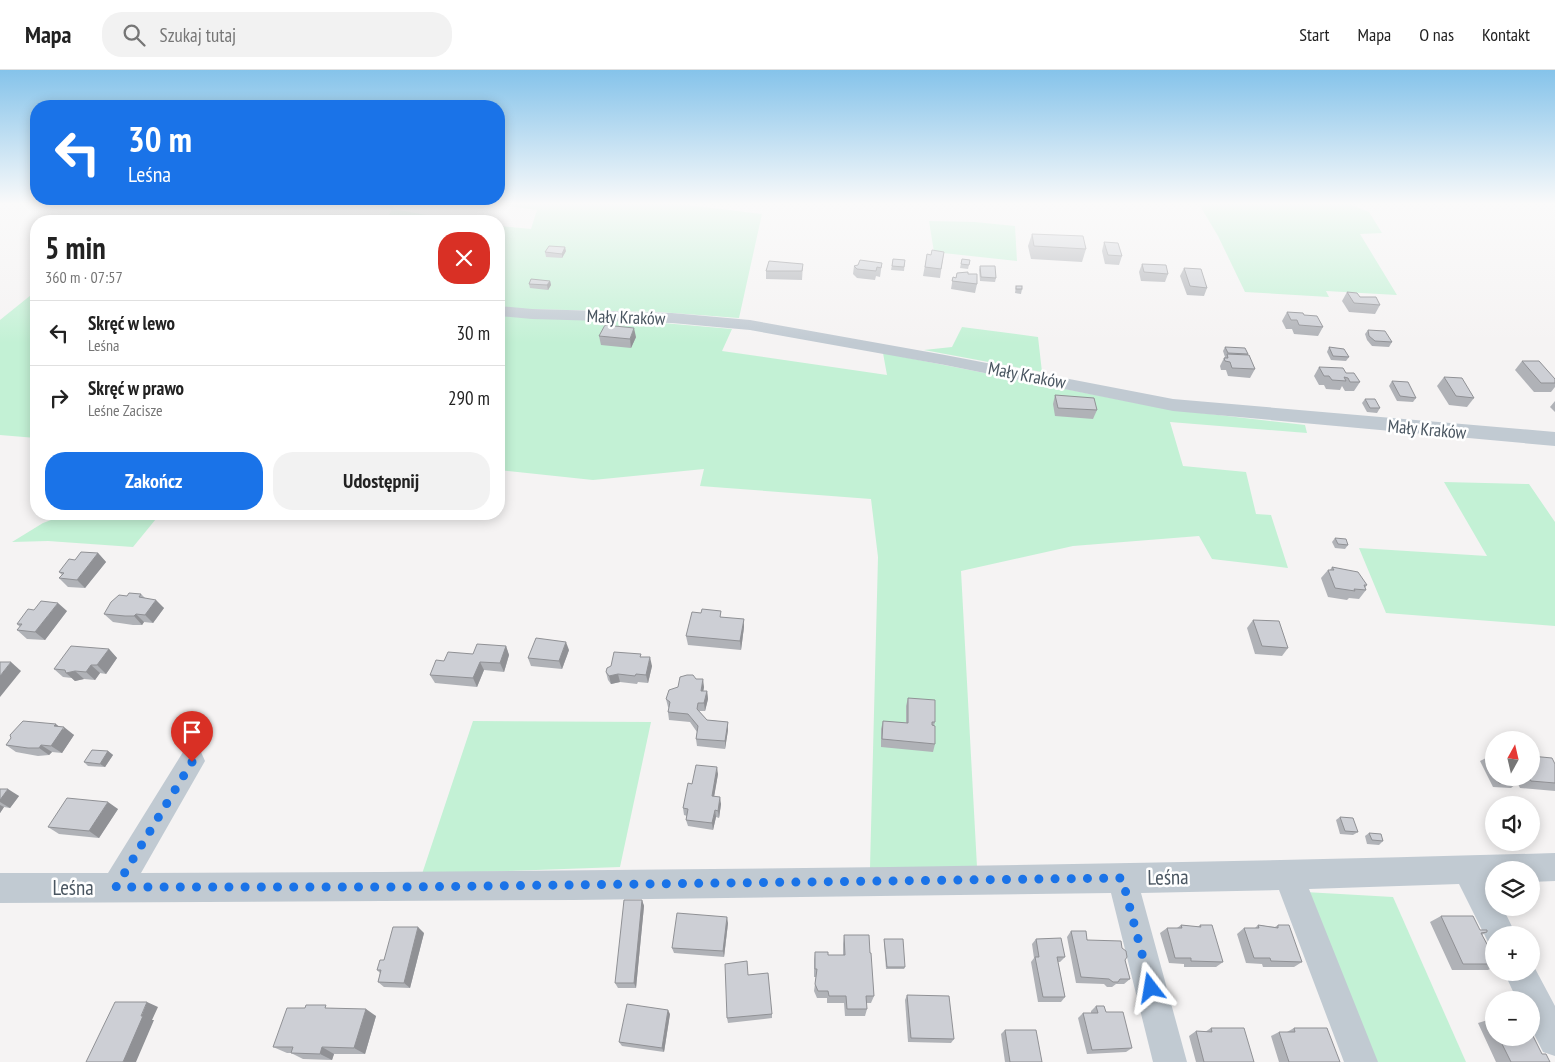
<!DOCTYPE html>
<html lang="pl">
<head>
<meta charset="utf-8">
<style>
  body { margin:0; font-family:"PT Sans Narrow",sans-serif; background:#f2f2f2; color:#222; height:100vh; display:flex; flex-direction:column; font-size:19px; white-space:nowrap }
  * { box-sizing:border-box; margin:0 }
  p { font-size:16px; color:#767676 }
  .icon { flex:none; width:28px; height:28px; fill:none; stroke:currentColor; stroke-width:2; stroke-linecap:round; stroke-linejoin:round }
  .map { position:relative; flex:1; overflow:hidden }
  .side { position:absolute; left:30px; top:145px; width:475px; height:305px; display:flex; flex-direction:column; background:#fff; border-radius:20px; box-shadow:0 2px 12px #0003 }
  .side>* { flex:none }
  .top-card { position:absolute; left:30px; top:30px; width:475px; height:105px; border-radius:20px; box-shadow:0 2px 12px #0003; background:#1a73e8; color:#fff; overflow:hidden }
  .needle { width:32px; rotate:8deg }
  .fabs { position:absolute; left:1485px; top:661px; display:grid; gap:10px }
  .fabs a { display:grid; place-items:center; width:55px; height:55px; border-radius:50%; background:#fff; box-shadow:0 2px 12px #0003; font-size:25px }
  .pin { position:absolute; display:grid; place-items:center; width:42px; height:42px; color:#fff; margin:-51px -21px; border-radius:50% 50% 50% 0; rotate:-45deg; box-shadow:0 0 5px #0007 }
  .pin .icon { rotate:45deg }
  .me { position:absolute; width:55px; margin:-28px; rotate:346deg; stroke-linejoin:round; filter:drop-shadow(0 0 4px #0008) }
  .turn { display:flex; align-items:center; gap:18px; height:105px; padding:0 15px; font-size:22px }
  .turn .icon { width:65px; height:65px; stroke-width:2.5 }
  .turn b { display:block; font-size:35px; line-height:42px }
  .round { display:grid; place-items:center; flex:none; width:52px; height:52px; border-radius:20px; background:#f2f2f2 }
  .summary { display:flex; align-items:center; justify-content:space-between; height:85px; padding:0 15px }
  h1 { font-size:30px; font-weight:700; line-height:38px }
  .button { display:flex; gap:10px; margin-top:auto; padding:10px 15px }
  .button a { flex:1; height:58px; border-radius:20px; background:#1a73e8; color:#fff; font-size:20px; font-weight:700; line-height:58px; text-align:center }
  .button a+a { background:#f2f2f2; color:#222 }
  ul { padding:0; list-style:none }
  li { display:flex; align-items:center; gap:15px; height:65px; padding:0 15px; border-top:1px solid #e0e0e0 }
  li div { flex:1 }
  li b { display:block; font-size:19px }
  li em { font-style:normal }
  header { display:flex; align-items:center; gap:30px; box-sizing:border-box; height:70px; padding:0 25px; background:#fff; border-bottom:1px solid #e0e0e0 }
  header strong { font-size:24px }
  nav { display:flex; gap:28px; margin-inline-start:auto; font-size:18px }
  .search { width:350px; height:45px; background:#f2f2f2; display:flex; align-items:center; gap:12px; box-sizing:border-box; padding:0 18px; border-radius:20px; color:#767676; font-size:19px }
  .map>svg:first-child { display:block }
  .green { fill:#c3f1d5 }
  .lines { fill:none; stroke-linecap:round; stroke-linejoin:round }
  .minor { fill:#c1cad2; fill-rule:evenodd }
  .wall { fill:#b0b2b7 }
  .shaded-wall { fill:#909195 }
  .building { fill:#cdcfd5; stroke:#909195 }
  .route { stroke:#1a73e8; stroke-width:9; stroke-dasharray:0 16.2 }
  .labels { text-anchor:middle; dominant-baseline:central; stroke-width:5; stroke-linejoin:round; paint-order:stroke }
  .street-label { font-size:18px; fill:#4a5661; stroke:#fff }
  .near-street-label { font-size:21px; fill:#4a5661; stroke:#fff }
</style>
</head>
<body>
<header>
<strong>Mapa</strong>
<div class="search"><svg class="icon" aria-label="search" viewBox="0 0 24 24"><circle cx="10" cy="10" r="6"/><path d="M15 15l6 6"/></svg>Szukaj tutaj</div>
<nav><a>Start</a><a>Mapa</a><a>O nas</a><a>Kontakt</a></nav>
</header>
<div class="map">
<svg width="1555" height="992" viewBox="0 0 1555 992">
  <rect width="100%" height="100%" fill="#f5f3f3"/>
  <g class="green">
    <path d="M363 134H394L393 139 460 151H386L392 139Z"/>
    <path d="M494 134H679L762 144 739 248 659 242 522 239 499 236V156L531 159 537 140Z"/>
    <path d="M1199 134H1348L1369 142 1382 163 1360 164 1397 225 1326 221 1329 227 1245 222 1218 166Z"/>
    <path d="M929 151 975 152 1015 156 1017 191 934 182Z"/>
    <path d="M36 221V368L0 365V250Z"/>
    <path d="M499 245 651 252 732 259 722 281 887 305 883 283 1167 339 1305 355 1307 363 1170 352 1183 396 1246 402 1256 444 1271 445 1288 498 1212 489 1199 466 1073 476 961 501 977 797 870 798 878 487 871 429 700 416 704 399 593 410 499 400Z"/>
    <path d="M962 257 1038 267 1042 302 924 280 952 277Z"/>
    <path d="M1444 412 1529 414 1555 452V556L1386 543 1359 478 1487 486Z"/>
    <path d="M67 444H160L133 477 48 471 12 472 43 453Z"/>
    <path d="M473 651 651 652 620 797 422 804Z"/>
    <path d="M1305 822 1393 827 1466 992H1371Z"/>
  </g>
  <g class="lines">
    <g class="minor">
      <path d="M499 236 532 239 672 243 750 250 945 285 1173 329 1555 362V376L1173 341 945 295 750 260 672 253 532 249 499 246Z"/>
      <path d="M192 679 201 682 205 691 141 803C613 801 1085 797 1555 783V811L1531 812V800H1494V813H1490L1494 820V838H1503L1516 865H1494V877L1490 876 1459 814 1309 819 1378 992H1344L1279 820 1141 823 1187 992H1153L1111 823 574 830 0 833V803H108L183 682Z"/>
      <path d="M1531 891 1555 936V986L1543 982 1531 958V930H1517L1504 902H1531Z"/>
    </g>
  </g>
  <g class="wall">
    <path d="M1032 164 1086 179 1082 192 1031 189 1028 176Z"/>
    <path d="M1104 172 1122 186 1119 195 1105 194 1102 181Z"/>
    <path d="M566 181 562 188 546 187 545 182Z"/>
    <path d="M944 182 940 208 923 206 927 184 931 185Z"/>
    <path d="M893 189 905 190 904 201 891 200Z"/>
    <path d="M962 189 970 190 968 199 960 198Z"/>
    <path d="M882 193 880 207 876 206 875 210 857 208 853 204 854 196Z"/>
    <path d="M803 194 802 210 766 209V201Z"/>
    <path d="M1142 194 1168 204 1165 212 1141 211 1139 202Z"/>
    <path d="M980 196 996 208 995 212 980 211 979 200Z"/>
    <path d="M1184 198 1207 218 1204 226 1187 225 1180 206Z"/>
    <path d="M957 203 968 204 977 214 975 223 951 219 953 207 956 208Z"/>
    <path d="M550 211 551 215 548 220 530 218 529 214Z"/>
    <path d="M1016 216 1022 219 1021 224 1015 223Z"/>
    <path d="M1347 222 1360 227 1380 235 1375 244 1349 242 1342 231Z"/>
    <path d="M1287 242 1304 245 1323 257 1318 266 1294 264 1292 259H1286L1282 251Z"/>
    <path d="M1368 260 1392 272 1389 277 1372 276 1367 270 1365 264Z"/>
    <path d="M599 266 636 267 631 278 601 275Z"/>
    <path d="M1225 277 1248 284V285L1255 299 1250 308 1228 306 1226 300H1221L1220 296 1224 288 1225 287 1223 281Z"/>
    <path d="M1329 277 1349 287 1346 291 1331 290 1327 282Z"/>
    <path d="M1522 291 1555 309V317L1551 322H1534L1515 300Z"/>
    <path d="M1319 297 1346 303 1360 312 1354 321H1345L1342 316 1340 320 1326 319 1324 315H1319L1314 306Z"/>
    <path d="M1444 307 1474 328 1467 337 1449 335 1437 316Z"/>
    <path d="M1392 311 1416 328 1413 332 1397 331 1389 316Z"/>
    <path d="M1055 325 1097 340 1093 349 1055 346 1053 334Z"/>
    <path d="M1365 329 1380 338 1377 343 1367 342 1362 333Z"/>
    <path d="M1555 331V342L1550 337Z"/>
    <path d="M1335 468 1348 475 1345 479 1335 478 1332 472Z"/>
    <path d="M98 483 106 492 85 518 68 517 59 508 62 505 59 502 75 490Z"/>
    <path d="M1332 497 1367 515 1365 518 1366 520 1359 529 1349 528 1347 530 1328 527 1321 508 1328 500H1330Z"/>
    <path d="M141 524 145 528 164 538 153 553 144 552 142 555H133L113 552 104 544 127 526Z"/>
    <path d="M67 541 45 570 27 569 17 560 20 557 17 554Z"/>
    <path d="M722 547 744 557 741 580 688 575 686 566Z"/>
    <path d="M1253 550 1288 578 1282 586 1255 584 1247 558Z"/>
    <path d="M506 576 509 585 504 602 484 600 477 617 435 613 430 605 444 591Z"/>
    <path d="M109 579 117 588 106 604 100 603 95 610 84 609 75 611 72 608 63 607 54 599Z"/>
    <path d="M569 580 562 599 531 596 528 588Z"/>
    <path d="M641 587 652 596 648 613 638 612 637 614 620 612 611 614 608 610 606 602Z"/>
    <path d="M678 617H704L703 621H707L708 629 705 641H699L707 650 728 652V660L725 679 697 676 696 669 697 662 690 652 669 650 668 642 669 638 668 637 666 629Z"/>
    <path d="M908 628 935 652 934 656 935 674 933 682 881 677V659L883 651 906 653V636Z"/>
    <path d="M59 657 74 665 62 683 52 682 49 685 38 686 16 682 6 675Z"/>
    <path d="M108 681 113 685 105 697 88 696 84 692Z"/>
    <path d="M1486 688H1494V708H1512L1516 714 1511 718 1493 717 1480 691Z"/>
    <path d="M1555 694V721L1520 718 1515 708H1531Z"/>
    <path d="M718 704 714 726 721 734 719 748 716 747 713 760 688 756 686 750 687 746 684 745 683 738 692 714Z"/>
    <path d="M0 719 19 726 10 738 4 737 0 743Z"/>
    <path d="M118 739 99 768 59 764 48 757Z"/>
    <path d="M1340 747 1358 762 1353 765 1340 764 1336 750Z"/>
    <path d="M1369 763 1383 771 1379 775 1367 774 1365 766Z"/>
    <path d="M642 830 644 836 636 918H618L615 913Z"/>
    <path d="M1441 846 1480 860 1487 862 1482 865 1488 876 1494 881V897L1488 900H1452L1430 852Z"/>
    <path d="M728 853 724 887 674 883 672 878Z"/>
    <path d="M1181 855 1198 857 1200 855 1223 892 1216 897H1184V894L1169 893 1160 863 1167 858H1177Z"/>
    <path d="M1258 855 1275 857 1278 855 1302 892 1294 897H1263L1262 894 1246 893 1237 864 1244 858H1255Z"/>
    <path d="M1071 861 1125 890 1130 909 1124 914H1116L1112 917H1107L1104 914 1076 913 1067 867Z"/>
    <path d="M424 863 410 918 384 917 378 912 380 903 377 900 384 890Z"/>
    <path d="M844 865 870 883 874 926 871 933H866L867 939 865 946H845L844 933H827V928H817L814 921 816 907H814V890L815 882 828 885H843V874Z"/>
    <path d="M884 869 905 897 904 899H886L884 872Z"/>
    <path d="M1036 869 1065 887 1060 892H1058L1065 927 1061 932H1038L1031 892 1034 888 1032 874Z"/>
    <path d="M748 905 772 944V948L728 953 727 948Z"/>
    <path d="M907 925 954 969 951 973 908 972 905 930Z"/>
    <path d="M1096 936 1132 978 1126 982 1087 984 1078 948 1083 943H1091V941Z"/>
    <path d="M331 938 376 946 365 984H334L332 990 303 989 291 983H287L273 977Z"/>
    <path d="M670 944 664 982 622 976 619 972Z"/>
    <path d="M1491 949H1494V968H1531L1542 984 1550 992H1496L1478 953Z"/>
    <path d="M1211 958 1254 992H1196L1189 966 1196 961 1205 962Z"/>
    <path d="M1294 958 1340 992H1279L1271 966 1279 962H1287Z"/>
    <path d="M1005 960 1042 992H1005L1001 964Z"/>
  </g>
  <g class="shaded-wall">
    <path d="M565 177 566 181 562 188V184Z"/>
    <path d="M550 211 551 215 548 220 547 215Z"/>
    <path d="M634 258 636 267 631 278 630 269Z"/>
    <path d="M98 483 106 492 85 518 77 510Z"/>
    <path d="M156 530 164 538 153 553 145 545Z"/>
    <path d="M58 533 67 541 45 570 35 562Z"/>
    <path d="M136 544 144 552 142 555 134 546Z"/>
    <path d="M744 549V557L741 580 740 571Z"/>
    <path d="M566 572 569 580 562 599 559 591Z"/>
    <path d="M506 576 509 585 504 602 500 593Z"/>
    <path d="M109 579 117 588 106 604 97 595Z"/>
    <path d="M650 587 652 596 648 613 646 605Z"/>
    <path d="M11 592 21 601 0 627V606Z"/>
    <path d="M480 592 484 600 477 617 473 608Z"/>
    <path d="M91 595 100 603 95 610 86 602Z"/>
    <path d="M75 601 84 609 75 611 66 603Z"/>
    <path d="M618 604 620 612 611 614 609 606Z"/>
    <path d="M703 609 704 617 702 629 701 621Z"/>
    <path d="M707 621 708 629 705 641 704 633Z"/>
    <path d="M728 652V660L725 679V671Z"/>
    <path d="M56 654 63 660 64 657 74 665 62 683 51 676 54 656Z"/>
    <path d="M41 675 52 682 49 685 39 678Z"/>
    <path d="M108 681 113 685 105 697 100 694Z"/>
    <path d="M717 697 718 704 713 733 712 726Z"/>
    <path d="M8 719 19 726 10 738 0 732V730Z"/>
    <path d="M720 727 721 734 719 748 718 741Z"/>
    <path d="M108 732 118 739 99 768 89 761Z"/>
    <path d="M0 735 4 737 0 743Z"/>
    <path d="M715 740 716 747 713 760 712 753Z"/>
    <path d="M642 830 644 836 636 918 634 913Z"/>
    <path d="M727 847 728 853 724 887 723 881Z"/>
    <path d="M418 857 424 863 410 918 404 913Z"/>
    <path d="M147 932 158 937 152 950H154L136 992H123Z"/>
    <path d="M366 939 376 946 365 984 354 978Z"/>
    <path d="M668 940 670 944 664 982 662 978Z"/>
    <path d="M322 977 334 984 332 990 320 984Z"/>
  </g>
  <g class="building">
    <path d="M1032 164 1083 166 1086 179 1034 176Z"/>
    <path d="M1104 172 1118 173 1122 186 1108 185Z"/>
    <path d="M549 176 565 177 562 184 545 182Z"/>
    <path d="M932 180 944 182 941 199 925 197 927 184 931 185Z"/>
    <path d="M893 189 905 190 904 197 892 196Z"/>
    <path d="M962 189 970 190 969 195 961 194Z"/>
    <path d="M860 190 882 193 881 198 877 197 876 201 857 199 854 196 858 195Z"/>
    <path d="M769 191 803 194 802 201H766Z"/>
    <path d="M1142 194 1166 195 1168 204 1144 202Z"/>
    <path d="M980 196H995L996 208 981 207Z"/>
    <path d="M1184 198 1201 199 1207 218 1190 216Z"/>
    <path d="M968 202V204H977V214L952 211 953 207 956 208 957 203Z"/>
    <path d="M531 209 550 211 547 215 529 214Z"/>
    <rect x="1016" y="216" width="6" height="3"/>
    <path d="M1347 222 1357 223 1360 227H1376L1380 235 1354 233Z"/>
    <path d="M1287 242 1303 243 1304 245 1317 246 1323 257 1299 255 1297 250H1291Z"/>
    <path d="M605 255 634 258 630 269 599 266Z"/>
    <path d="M1368 260 1385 261 1392 272 1375 271 1369 266Z"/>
    <path d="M1225 277 1245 278 1248 284 1228 283Z"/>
    <path d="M1329 277 1344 279 1349 287 1333 286Z"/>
    <path d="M1227 284 1249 285 1255 299 1232 298 1230 292 1225 291 1224 288H1228Z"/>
    <path d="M1522 291H1539L1555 309V313H1541Z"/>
    <path d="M1319 297 1343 298 1346 303H1354L1360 312H1350L1348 308 1344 307 1346 311 1332 310 1329 306H1324Z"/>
    <path d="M1444 307 1462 308 1474 328 1456 326Z"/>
    <path d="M1392 311 1408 312 1416 328 1400 326Z"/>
    <path d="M1055 325 1094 328 1097 340 1058 338Z"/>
    <path d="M1365 329H1375L1380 338H1370Z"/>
    <path d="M1335 468 1346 469 1348 475 1338 474Z"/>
    <path d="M81 482 98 483 77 510 59 508 64 503 59 502 69 489 75 490Z"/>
    <path d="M1332 497 1358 502 1367 515H1364L1366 520 1354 519 1355 521 1335 518 1328 500H1334Z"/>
    <path d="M129 523 141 524 139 527 156 530 145 545 136 544 134 546H125L104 544 111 532 119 525 127 526Z"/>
    <path d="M41 531 58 533 35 562 17 560 22 554H17L28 539 34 540Z"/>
    <path d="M702 539 721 541 720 547 744 549 740 571 686 566 692 542 701 543Z"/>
    <path d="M1253 550 1279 551 1288 578 1262 576Z"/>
    <path d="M536 568 566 572 559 591 528 588Z"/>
    <path d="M477 574 506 576 500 593 480 592 473 608 430 605 436 590 444 591 448 582 473 584Z"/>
    <path d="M71 576 109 579 97 595H91L86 602 75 601 66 603 65 600 54 599Z"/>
    <path d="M614 582 641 584 640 587H650L646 605 636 604 635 606 618 604 609 606 606 602 607 598 611 596Z"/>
    <path d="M0 592H11L0 606Z"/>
    <path d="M687 605H693L696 609H703L701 621H707L704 633H698L697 639 707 650 728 652 725 671 696 669 698 656 688 644 668 642 670 632 666 629 669 620 678 617 680 607Z"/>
    <path d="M908 628 935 630V652H932V655L935 656V674L882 669 883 651 908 653Z"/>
    <path d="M23 651 56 654 54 656 64 657 51 676 41 675 39 678H28L6 675 11 668 10 665Z"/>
    <path d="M92 680 108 681 100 694 84 692Z"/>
    <path d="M1531 686 1552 688 1555 694V713L1531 711 1529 708H1531Z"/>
    <path d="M1486 688H1494V704Z"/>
    <path d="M696 695 717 697 712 726 720 727 718 741 715 740 712 753 686 750 688 739 683 738 688 713 692 714Z"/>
    <path d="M1496 708H1512L1516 714 1499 713Z"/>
    <path d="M0 719H8L0 730Z"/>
    <path d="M67 728 108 732 89 761 48 757Z"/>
    <path d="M1340 747 1353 748 1358 762 1345 761Z"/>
    <path d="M1369 763 1381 764 1383 771 1372 770Z"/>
    <path d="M624 830H642L634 913H615Z"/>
    <path d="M677 843 727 847 723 881 672 878Z"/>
    <path d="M1441 846H1473L1480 860H1487V862L1481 863 1488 876H1491L1494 881V894H1463Z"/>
    <path d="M1181 855 1201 857 1200 855H1212L1223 892 1191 891V888H1175L1167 858H1182Z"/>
    <path d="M1258 855 1278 858V855H1289L1302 892 1271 891 1270 888H1254L1244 858H1259Z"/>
    <path d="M393 857H418L404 913 378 912 381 900H377L380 890H384Z"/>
    <path d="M1071 861H1086L1087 870 1121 871 1122 878 1126 881 1127 887 1125 890 1130 909H1120L1118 912H1113L1109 909 1081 907Z"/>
    <path d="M844 865H869L870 883H871L874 926H866L867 939H847L846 926H829L828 921H818L815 914 817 899H815V882H828V885H845Z"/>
    <path d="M1061 868 1065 887H1057L1065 927H1043L1035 887H1039L1036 869Z"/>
    <path d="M884 869H903L905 897H887Z"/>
    <path d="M747 891 748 905 768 903 772 944 727 948 725 894Z"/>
    <path d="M907 925 949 926 954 969 911 968Z"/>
    <path d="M115 932H147L141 946H143L123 992H86Z"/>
    <path d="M627 934 668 940 662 978 619 972Z"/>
    <path d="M306 935H326L325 938 366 939 354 978 322 977 320 984 291 983 293 977H273L287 938H305Z"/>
    <path d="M1096 936H1104L1106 942H1123L1132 978 1092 980 1083 943H1098Z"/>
    <path d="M1491 949H1494V955Z"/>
    <path d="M1211 958H1244L1254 992H1204L1196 961 1212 962Z"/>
    <path d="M1294 958H1327L1340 992H1289L1279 962H1295Z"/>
    <path d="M1005 960H1036L1042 992H1010Z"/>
    <path d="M1531 962 1542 984H1546L1550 992H1511L1499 968H1531Z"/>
  </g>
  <linearGradient id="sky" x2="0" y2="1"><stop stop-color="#85c3ea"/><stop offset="0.49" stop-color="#fafafa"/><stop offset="1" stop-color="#fafafa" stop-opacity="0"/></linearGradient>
  <rect width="1555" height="273" fill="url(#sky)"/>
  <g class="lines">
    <path class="route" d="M192 692 116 817H406L1122 808 1151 918"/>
  </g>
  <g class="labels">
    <g class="street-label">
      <text transform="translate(626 247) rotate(2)">Mały Kraków</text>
      <text transform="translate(1027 305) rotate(11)">Mały Kraków</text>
      <text transform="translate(1427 359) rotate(5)">Mały Kraków</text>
    </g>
    <g class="near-street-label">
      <text transform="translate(1168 807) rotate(-1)">Leśna</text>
      <text x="73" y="817">Leśna</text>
    </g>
  </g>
</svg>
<div class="fabs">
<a><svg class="needle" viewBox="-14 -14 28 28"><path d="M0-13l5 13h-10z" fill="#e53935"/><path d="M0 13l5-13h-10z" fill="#767676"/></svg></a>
<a><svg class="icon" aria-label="sound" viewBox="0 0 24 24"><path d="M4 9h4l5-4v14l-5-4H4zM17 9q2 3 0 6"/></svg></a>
<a><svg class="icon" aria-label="layers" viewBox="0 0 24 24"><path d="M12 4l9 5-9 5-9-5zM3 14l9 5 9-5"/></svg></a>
<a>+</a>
<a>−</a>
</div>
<div class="pin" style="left:192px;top:692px;background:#d93025"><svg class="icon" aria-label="arrive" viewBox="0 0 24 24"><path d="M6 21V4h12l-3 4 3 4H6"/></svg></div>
<svg class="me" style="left:1151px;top:918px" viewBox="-20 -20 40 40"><path d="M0-17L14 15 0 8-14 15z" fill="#1a73e8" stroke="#fff" stroke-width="4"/></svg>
<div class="top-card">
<div class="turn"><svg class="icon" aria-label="left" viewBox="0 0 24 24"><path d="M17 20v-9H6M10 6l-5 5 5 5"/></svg><div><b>30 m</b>Leśna</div></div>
</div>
<section class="side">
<div class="summary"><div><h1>5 min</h1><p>360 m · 07:57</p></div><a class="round" style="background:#d93025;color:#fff"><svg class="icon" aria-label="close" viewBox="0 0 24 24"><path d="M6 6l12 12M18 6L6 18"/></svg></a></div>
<ul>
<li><svg class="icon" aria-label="left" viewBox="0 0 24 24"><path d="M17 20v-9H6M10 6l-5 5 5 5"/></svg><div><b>Skręć w lewo</b><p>Leśna</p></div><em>30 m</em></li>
<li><svg class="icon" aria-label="right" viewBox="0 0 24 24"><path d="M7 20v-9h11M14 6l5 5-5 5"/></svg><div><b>Skręć w prawo</b><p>Leśne Zacisze</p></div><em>290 m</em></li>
</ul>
<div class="button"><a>Zakończ</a><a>Udostępnij</a></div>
</section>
</div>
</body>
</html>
